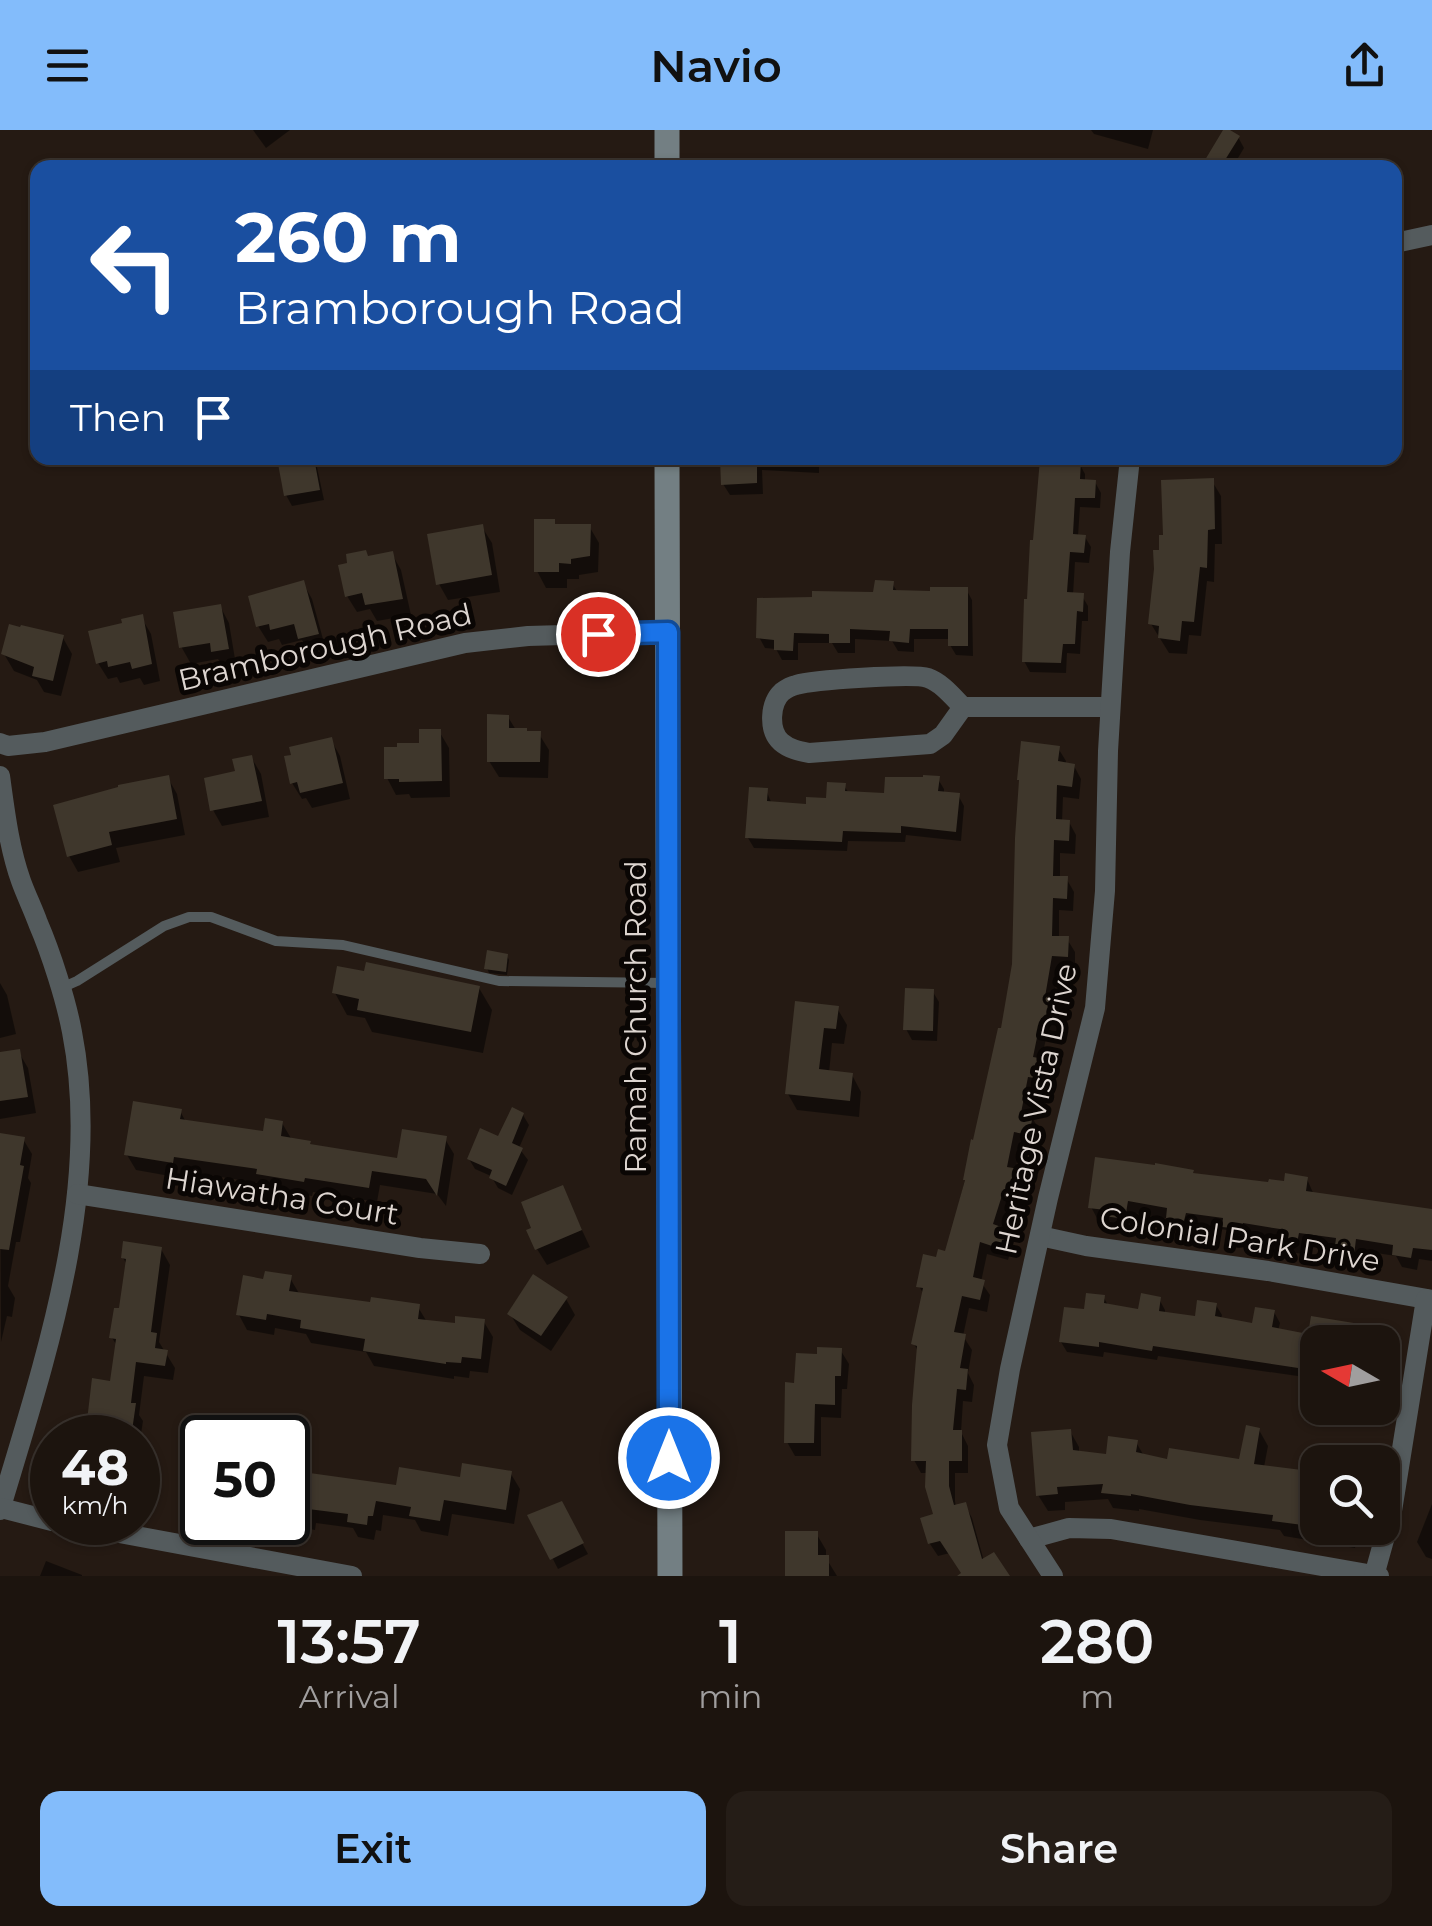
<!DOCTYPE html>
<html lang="en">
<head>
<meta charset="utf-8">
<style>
  body { margin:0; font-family:Montserrat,sans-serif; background:#251d17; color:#f1f3f6; height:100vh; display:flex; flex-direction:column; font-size:38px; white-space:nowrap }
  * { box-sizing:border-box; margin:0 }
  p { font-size:32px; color:#a09e9e }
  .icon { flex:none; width:55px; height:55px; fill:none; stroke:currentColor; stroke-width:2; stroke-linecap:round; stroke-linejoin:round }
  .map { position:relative; height:1446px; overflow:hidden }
  .details { display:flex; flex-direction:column; background:#1c140e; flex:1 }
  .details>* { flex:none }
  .banner { position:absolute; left:30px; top:30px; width:1372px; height:305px; border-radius:20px; box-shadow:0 2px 8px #0004,0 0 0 2px #3a332e; background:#1a4fa0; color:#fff; overflow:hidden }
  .needle { width:65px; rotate:279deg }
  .tools { position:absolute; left:1300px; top:1195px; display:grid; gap:20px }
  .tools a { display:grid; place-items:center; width:100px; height:100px; border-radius:20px; background:#1c140e; box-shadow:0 2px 8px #0004,0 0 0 2px #3a332e; font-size:50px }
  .speed { position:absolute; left:30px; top:1285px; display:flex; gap:20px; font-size:50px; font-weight:700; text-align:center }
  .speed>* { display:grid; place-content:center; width:130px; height:130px; border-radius:50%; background:#1c140e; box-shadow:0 2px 8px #0004,0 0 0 2px #3a332e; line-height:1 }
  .speed small { font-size:25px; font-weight:400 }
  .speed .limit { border:5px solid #111; border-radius:15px; background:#fff; color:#111 }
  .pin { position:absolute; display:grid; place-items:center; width:85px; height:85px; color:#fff; margin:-42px; border:5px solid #fff; border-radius:50%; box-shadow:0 2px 10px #0007 }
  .me { position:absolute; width:110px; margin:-55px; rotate:0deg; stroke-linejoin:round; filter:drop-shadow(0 0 8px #0008) }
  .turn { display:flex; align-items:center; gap:35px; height:210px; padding:0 40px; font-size:45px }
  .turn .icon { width:130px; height:130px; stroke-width:2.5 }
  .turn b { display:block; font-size:70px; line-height:85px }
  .then { display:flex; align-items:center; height:95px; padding:0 40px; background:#0003; gap:20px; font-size:38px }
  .eta { display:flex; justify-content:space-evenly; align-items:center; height:170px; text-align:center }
  .eta b { font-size:60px; font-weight:600; line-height:70px }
  .cta { display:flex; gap:20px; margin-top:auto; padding:20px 40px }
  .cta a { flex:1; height:115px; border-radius:20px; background:#83bcfb; color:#111; font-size:40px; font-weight:600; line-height:115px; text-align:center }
  .cta a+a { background:#251d17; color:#f1f3f6 }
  header { display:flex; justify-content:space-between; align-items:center; height:130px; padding:0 40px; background:#83bcfb; color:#111; font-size:45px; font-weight:600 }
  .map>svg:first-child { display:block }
  .shadow { fill:#0007 }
  .building { fill:#3f372c }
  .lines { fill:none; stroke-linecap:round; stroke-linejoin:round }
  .service { stroke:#545b5d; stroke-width:10 }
  .minor { stroke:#545b5d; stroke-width:20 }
  .secondary { stroke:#737f83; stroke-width:25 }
  .route-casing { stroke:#114b97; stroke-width:25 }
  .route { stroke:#1a73e8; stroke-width:18 }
  .labels { text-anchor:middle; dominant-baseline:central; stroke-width:10; stroke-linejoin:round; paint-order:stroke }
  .street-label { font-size:30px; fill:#ddd5d0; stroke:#0a0604 }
</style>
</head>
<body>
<header><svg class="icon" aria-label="menu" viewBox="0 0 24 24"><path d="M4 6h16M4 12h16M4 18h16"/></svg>Navio<svg class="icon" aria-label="share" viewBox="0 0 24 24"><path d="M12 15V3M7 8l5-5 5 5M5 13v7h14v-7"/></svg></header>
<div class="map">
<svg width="1432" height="1446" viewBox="0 0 1432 1446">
  <rect width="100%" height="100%" fill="#251a13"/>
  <g class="shadow">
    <path d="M253 0H290L266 18Z"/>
    <path d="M1091 0H1153L1148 19 1094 4Z"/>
    <path d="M1226 0 1238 7 1244 18 1232 38H1212L1208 30Z"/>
    <path d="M953 33 955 38H930V36Z"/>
    <path d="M280 328H315L324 370 292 376 286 365Z"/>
    <path d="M718 328H876V331L851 332V336H819V343L762 340 763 364 730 365 723 354V335Z"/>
    <path d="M1079 333 1085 344V352H1095L1101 363 1100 378 1080 377 1078 406 1085 407 1091 417 1089 433 1075 432 1073 465 1082 466 1088 476V491H1082L1080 524 1067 523 1066 543 1030 542 1024 531Z"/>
    <path d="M1212 351 1221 366 1222 414H1215L1214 452 1207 451 1201 506 1189 505 1187 524 1169 523 1151 494 1161 423Z"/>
    <path d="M556 396H589L599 413 598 442 579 445V449H567V458H546L537 441Z"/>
    <path d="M482 397 492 413 500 462 448 470 439 454Z"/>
    <path d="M392 424 401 440 411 485 377 491 370 479 357 482 347 466Z"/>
    <path d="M303 453 312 469 326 520 310 524 302 510 282 515 279 509 268 512 258 496Z"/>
    <path d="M892 453 898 463 966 459 972 470 973 526 956 525 950 515V509H914V522L898 521 892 511 855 509V523H838L832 513H798V530H782L776 519 765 518 759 507 875 465Z"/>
    <path d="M220 476 229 493 236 535 223 537 218 529 191 534 182 518 176 484Z"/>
    <path d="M141 487 151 504 160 551 144 555 140 548 120 553 117 547 108 549 98 533Z"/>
    <path d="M63 508 72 524 61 566 44 562 37 550 14 541 4 524Z"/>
    <path d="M508 587 516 600 539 604 549 620 548 648 499 647 489 631Z"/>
    <path d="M439 601 449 618 450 667 411 668 409 664 396 665 387 648Z"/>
    <path d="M331 610 340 626 350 669 312 678 306 668 302 669 292 653Z"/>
    <path d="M1058 618 1066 631 1065 635 1074 636 1081 649 1079 669 1063 667 1062 692H1069L1076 705 1075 724 1060 723V748H1066L1074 762 1073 781 1059 780V809H1067L1075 822V839H1059L1053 871 1057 872 1065 885 1062 902 1048 900 1041 931 1051 945 1047 961 1035 959 1029 987H1032L1039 1000 1036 1017 1021 1014 1015 1041 1024 1055 1020 1073 1010 1071 1002 1100 1006 1101 1013 1114 1008 1130 987 1124 981 1152 990 1165 987 1182 969 1178 963 1206 972 1220 968 1243 974 1255 972 1272 963 1271 961 1302 968 1316V1343H955V1371L956 1377 965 1375 972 1388 984 1431 1007 1446H963L964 1445 950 1423 938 1426 930 1414 923 1390 936 1386 928 1343H921L914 1330 919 1223 914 1214 924 1165 919 1156 938 1130 946 1124 1003 901Z"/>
    <path d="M251 627 261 644 269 687 222 696 213 680Z"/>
    <path d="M168 648 177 664 185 705 116 718 120 732 78 742 69 726Z"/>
    <path d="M938 649 944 659V664L958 665 964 676 961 711 906 705 905 712 848 711 847 721 754 718 748 708 766 660 772 674 808 676 829 670 844 656 849 663 887 665Z"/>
    <path d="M507 826 509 830 507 845 489 843 487 838Z"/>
    <path d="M0 853 7 865 16 904 0 908Z"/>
    <path d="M479 858 492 880 483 923 372 902 365 888 347 885 335 863Z"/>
    <path d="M933 862 939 872 937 911 912 910 906 899Z"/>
    <path d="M797 874 837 878 847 895 844 914 832 913 829 943 852 945 861 962 859 987 797 980 788 964Z"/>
    <path d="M18 921 28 938 36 983 0 989V925Z"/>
    <path d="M180 981 186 992 265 1004 282 993 292 1010 311 1017 400 1031 445 1009 454 1024 446 1076 437 1064 380 1055 377 1072 313 1062 312 1066 268 1059 265 1054 182 1041 181 1048 136 1040 127 1025Z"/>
    <path d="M523 985 529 995 519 1018 528 1030 512 1065 498 1058 491 1046 475 1039 469 1029 499 1009Z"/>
    <path d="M0 1005 23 1009 32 1024 28 1048 31 1053 20 1112H16L8 1156 15 1168 12 1187 7 1186 1 1212Z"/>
    <path d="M1194 1045 1286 1054 1307 1049 1314 1065 1432 1080V1131L1419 1129 1417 1140 1402 1137 1396 1126 1363 1121 1360 1138 1344 1136 1336 1123 1337 1119 1305 1115 1304 1124 1288 1122 1282 1110 1249 1105 1248 1111 1232 1109 1227 1100 1192 1095 1191 1103 1176 1100 1170 1089 1134 1083 1131 1101 1114 1099 1110 1091 1098 1090 1091 1077Z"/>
    <path d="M562 1058 590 1117 547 1135 537 1119 535 1100Z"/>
    <path d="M161 1119 170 1135 159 1212 175 1238 173 1250 144 1246 139 1285 143 1291 138 1323V1308H87L112 1253 118 1217 112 1208 121 1181 128 1136 123 1128Z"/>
    <path d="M290 1148 300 1165 372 1175 418 1177 427 1192 457 1196 484 1192 493 1207 488 1243 470 1241 469 1248 454 1246V1249L374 1236 366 1222 311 1213 306 1204 275 1198 274 1205 247 1200 239 1185 265 1152Z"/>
    <path d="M1104 1168 1109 1177 1140 1182 1159 1169 1165 1180V1184L1197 1189 1216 1175 1222 1185 1221 1189 1254 1196 1274 1182 1280 1193 1278 1201 1310 1206 1364 1197 1370 1208V1212H1374H1318V1249L1158 1226 1157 1230 1104 1222 1103 1227 1067 1222 1061 1212 1086 1182Z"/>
    <path d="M566 1169 575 1185 551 1221 520 1200 510 1184Z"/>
    <path d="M1382 1216 1387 1224 1382 1256Z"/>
    <path d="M841 1221 849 1234 847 1259H842L841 1288 821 1287V1326H795L787 1312 796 1255 819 1227Z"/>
    <path d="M1259 1300 1268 1316 1264 1337 1318 1344V1398H1358L1355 1418 1284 1406 1280 1400 1200 1390 1139 1379V1381L1113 1378 1108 1369 1065 1372V1380L1048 1381 1038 1365 1070 1301 1079 1317V1323L1108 1326 1136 1312 1144 1326 1169 1331 1241 1332Z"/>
    <path d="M201 1324H202V1373L193 1358Z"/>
    <path d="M288 1339 294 1340 296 1344 398 1358 511 1344 520 1359 514 1394 452 1384 448 1406 421 1401 415 1390 383 1385 381 1401 376 1400 374 1410 358 1407 353 1398 316 1393 315 1400 288 1395Z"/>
    <path d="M561 1374 588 1424 558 1439 531 1386Z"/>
    <path d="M1432 1374V1429L1426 1427 1417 1412Z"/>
    <path d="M816 1403 826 1420V1428L837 1446H788Z"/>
    <path d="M46 1431 82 1445V1446H40Z"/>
  </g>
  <g class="building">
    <path d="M1223 0H1230L1240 6 1220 38H1217L1205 30Z"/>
    <path d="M277 328H314L320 360 284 366Z"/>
    <path d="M720 328H757V353L721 355Z"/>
    <path d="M1040 329 1081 331 1080 349 1096 350 1095 368H1075L1073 404 1086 405 1084 423 1070 422 1067 462 1084 463 1083 482 1077 481 1075 514H1063L1061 533 1022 532 1024 469H1027L1030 410H1033Z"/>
    <path d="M1214 348 1215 399 1208 400 1207 438 1200 437 1194 492 1182 491 1180 511 1158 508 1159 496 1148 494 1154 439 1153 420H1159V405H1163L1161 350Z"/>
    <path d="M534 389H555V394H591L590 426 571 429V434L559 433V442H534Z"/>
    <path d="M483 394 492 445 436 455 427 404Z"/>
    <path d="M366 420 368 426 393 421 403 469 365 475 362 463 345 467 338 435 347 433 346 424Z"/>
    <path d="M304 450 319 504 298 509 294 494 270 500 269 494 256 497 248 466Z"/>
    <path d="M875 450 894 451 893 460 930 461V457H968V516H948V499H910L909 513 889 511 890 501 850 499V513H829V504L794 503 793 521 774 520V510L756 508 757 468 812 467V461L873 462Z"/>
    <path d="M221 474 229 519 211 522 210 513 179 518 173 482Z"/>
    <path d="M143 484 152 534 132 539 130 532 108 537 107 531 96 534 88 501 122 493 121 489Z"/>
    <path d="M9 494 20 497 21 495 64 505 53 551 32 546 34 537 1 524Z"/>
    <path d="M487 584 509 585V598H527V601H541L540 632H487Z"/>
    <path d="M419 599H441L442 651 399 652V649H384V617H397V613H419Z"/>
    <path d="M332 607 343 653 300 663 297 652 290 654 284 626 291 625 289 617Z"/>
    <path d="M1021 611 1060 616 1058 631 1075 634 1072 657 1057 655 1056 689 1070 690 1069 711 1054 710 1053 746H1068L1067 769 1053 768 1052 806H1069L1068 827 1052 826 1045 867 1059 870 1055 890 1041 888 1033 927 1045 929 1041 949 1028 947 1021 983 1033 985 1029 1005 1014 1002 1007 1037 1019 1039 1014 1061 1004 1059 993 1094 1007 1099 1001 1119 980 1112 973 1147 985 1150 980 1170 962 1166 954 1202 966 1204 960 1238 968 1239 966 1260 957 1259 953 1300H962V1331H949V1356L954 1375 966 1372 982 1429 994 1422 1010 1446H957L961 1443 940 1411 928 1414 920 1388 933 1384 925 1357 926 1331H911L912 1275 917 1216 911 1214 923 1158 916 1157 923 1124 936 1127 938 1119 945 1121 965 1050H963L971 1009 973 1010 998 898H1001L1012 834 1015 708 1019 650H1017Z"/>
    <path d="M252 625 262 671 210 681 204 648 235 641 232 629Z"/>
    <path d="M169 645 177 689 109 702 112 715 67 727 53 675 118 657V655Z"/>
    <path d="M923 645 940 646 938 661 960 663 956 702 901 696V703L843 701 842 712 745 708 749 657 768 658 767 671 806 674V667L826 668 827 652 846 653 845 661 884 663 885 647H923Z"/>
    <path d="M487 820 508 824 506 842 484 839Z"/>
    <path d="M366 832 480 856 471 902 357 880 359 869 332 863 337 836 364 841Z"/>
    <path d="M905 858 934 859 933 901 903 900Z"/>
    <path d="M795 871 839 876 836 899 824 898 819 939 853 943 850 971 785 964Z"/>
    <path d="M20 919 28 967 0 971V922Z"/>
    <path d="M133 971 182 979 180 989 263 1001 265 988 283 991 281 1006 311 1011 310 1014 397 1028 402 999 447 1006 437 1066 426 1049 372 1041 369 1058 305 1048 304 1052 256 1044 257 1039 174 1027 173 1033 124 1025Z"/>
    <path d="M512 977 524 983 512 1013 523 1018 506 1056 489 1048 492 1040 467 1029 480 998 498 1006Z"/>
    <path d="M0 1003 25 1007 20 1035 24 1036 9 1120 0 1119Z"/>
    <path d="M1095 1027 1155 1035V1033L1194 1040 1193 1043 1268 1052 1269 1049 1284 1051 1285 1043 1308 1047 1306 1061 1432 1079V1120L1413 1118 1411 1128 1392 1125 1393 1115 1356 1109 1354 1126 1334 1124 1336 1108 1299 1103 1297 1113 1278 1110 1280 1099 1243 1093 1242 1099 1222 1097 1223 1088 1186 1083 1184 1091 1166 1088 1167 1078 1128 1071 1125 1089 1104 1086 1106 1080 1088 1078Z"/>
    <path d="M563 1055 582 1100 535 1120 526 1100 531 1098 521 1072Z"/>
    <path d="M123 1111 162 1117 151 1202 157 1203 155 1218 168 1220 165 1236 136 1232 131 1273H136L131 1308H85L92 1248 110 1251 116 1209 109 1208 114 1178H119L126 1129 121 1128Z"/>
    <path d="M265 1141 292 1145 289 1161 370 1172 371 1167 420 1174 418 1189 455 1193V1186L485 1189 481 1229 462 1227 461 1233 446 1232V1234L363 1221 365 1209 300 1198 301 1190 267 1184 266 1190 236 1185 243 1145 263 1149Z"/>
    <path d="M533 1144 568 1167 541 1206 507 1184Z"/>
    <path d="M1086 1163 1105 1165 1104 1173 1138 1179 1141 1163 1161 1167 1159 1181 1195 1186 1197 1170 1217 1173 1215 1186 1252 1193 1255 1177 1275 1180 1272 1197 1308 1204 1311 1186 1366 1195 1363 1212H1318V1241L1153 1216 1152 1221 1099 1212V1217L1059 1212 1064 1177 1084 1179Z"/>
    <path d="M817 1217 842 1218 841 1246H835V1275L815 1274 814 1313H784L785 1252 794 1253 796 1223 817 1224Z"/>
    <path d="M1246 1295 1260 1298 1254 1334 1318 1342V1397L1272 1391 1273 1385 1190 1375 1131 1364V1366L1101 1363 1103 1354 1057 1357 1058 1364 1036 1366 1031 1302 1071 1299 1073 1320 1106 1324 1108 1306 1138 1310 1136 1322 1167 1329 1169 1318 1239 1329Z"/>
    <path d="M462 1333 512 1341 506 1380 444 1370 440 1391 409 1386 411 1377 376 1371 373 1386H368L367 1395 347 1392 348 1384 308 1379 307 1385 288 1382V1340L396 1355 399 1337 460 1347Z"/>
    <path d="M562 1371 584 1413 550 1430 527 1385Z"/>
    <path d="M785 1401H818V1425H829V1446H785Z"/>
  </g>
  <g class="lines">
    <path class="service" d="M59 859 77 851 164 796 189 787H211L276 811 343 815 499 851 668 853"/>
    <g class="minor">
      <path d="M1395 113 1432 105"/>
      <path d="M963 577 943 605 930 614 809 623C799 621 789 619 781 612 768 600 770 573 782 562 786 559 791 556 796 555 812 550 913 543 928 548 942 553 953 567 963 577H1110"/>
      <path d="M0 613 8 616 45 612 465 513 528 506 668 502"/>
      <path d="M0 646C5 682 9 717 21 751 26 765 33 779 38 793 51 823 66 870 72 902 103 1060 45 1230 0 1380"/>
      <path d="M77 1064 420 1118 480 1124"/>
      <path d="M1040 1106 1086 1116 1268 1141 1432 1170"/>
      <path d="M1 1378 52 1391"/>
      <path d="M60 1392 352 1446"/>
      <path d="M1029 1409 1069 1398 1111 1399 1379 1446"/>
      <path d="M1053 1446 1009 1378 997 1315 1010 1239 1048 1068 1095 878 1105 761 1108 621 1120 422 1130 328"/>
      <path d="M1374 1446 1392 1381 1426 1169"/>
    </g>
    <g class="secondary">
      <path d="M667 38V0"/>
      <path d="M667 328 670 1446"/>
    </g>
  </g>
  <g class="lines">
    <defs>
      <path id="route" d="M598 504 668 502 669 1328"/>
    </defs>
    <use href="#route" class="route-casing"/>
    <use href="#route" class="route"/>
  </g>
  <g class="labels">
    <g class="street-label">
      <text transform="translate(325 517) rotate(-13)">Bramborough Road</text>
      <text transform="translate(635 887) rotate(-90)">Ramah Church Road</text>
      <text transform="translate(1036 979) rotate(-78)">Heritage Vista Drive</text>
      <text transform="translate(282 1066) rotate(9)">Hiawatha Court</text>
      <text transform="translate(1240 1109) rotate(9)">Colonial Park Drive</text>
    </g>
  </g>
</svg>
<div class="tools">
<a><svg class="needle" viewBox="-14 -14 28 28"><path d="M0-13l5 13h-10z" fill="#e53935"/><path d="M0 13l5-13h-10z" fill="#a09e9e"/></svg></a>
<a><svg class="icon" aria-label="search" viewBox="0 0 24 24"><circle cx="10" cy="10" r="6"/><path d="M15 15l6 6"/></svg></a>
</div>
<div class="speed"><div>48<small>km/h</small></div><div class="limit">50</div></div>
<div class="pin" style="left:598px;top:504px;background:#d93025"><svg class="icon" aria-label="arrive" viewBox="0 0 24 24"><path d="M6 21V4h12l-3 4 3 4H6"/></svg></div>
<svg class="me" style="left:669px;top:1328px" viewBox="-20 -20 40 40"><circle r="17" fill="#1a73e8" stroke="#fff" stroke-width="3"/><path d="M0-11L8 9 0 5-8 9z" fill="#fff"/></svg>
<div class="banner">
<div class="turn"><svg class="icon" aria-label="left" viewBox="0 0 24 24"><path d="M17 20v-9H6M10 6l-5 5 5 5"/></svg><div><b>260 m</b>Bramborough Road</div></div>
<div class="then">Then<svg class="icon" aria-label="arrive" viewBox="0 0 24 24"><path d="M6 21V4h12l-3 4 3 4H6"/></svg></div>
</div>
</div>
<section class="details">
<div class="eta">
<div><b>13:57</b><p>Arrival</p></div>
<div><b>1</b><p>min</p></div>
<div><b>280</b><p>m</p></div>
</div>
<div class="cta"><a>Exit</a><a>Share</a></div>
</section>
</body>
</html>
